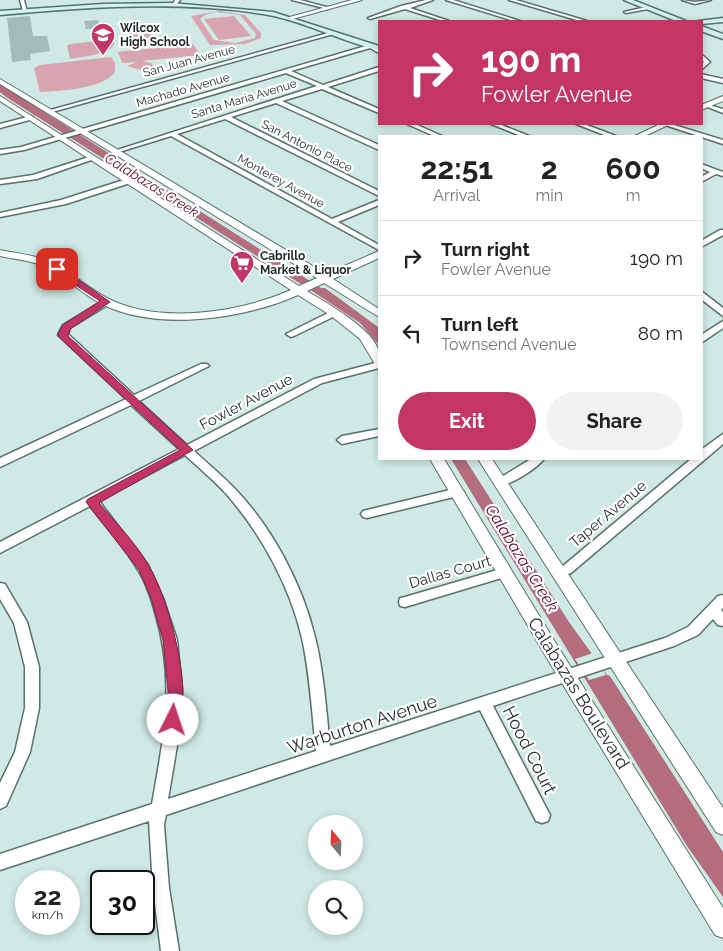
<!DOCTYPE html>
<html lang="en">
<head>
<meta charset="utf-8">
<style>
  body { margin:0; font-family:Raleway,sans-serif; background:#f2f2f2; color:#222; height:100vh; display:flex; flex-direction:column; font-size:19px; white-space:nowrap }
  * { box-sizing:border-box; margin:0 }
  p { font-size:16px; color:#767676 }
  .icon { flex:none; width:28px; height:28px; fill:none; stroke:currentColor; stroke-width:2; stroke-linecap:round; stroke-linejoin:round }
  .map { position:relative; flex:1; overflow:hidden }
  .panel { position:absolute; left:378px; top:135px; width:325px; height:325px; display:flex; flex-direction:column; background:#fff; border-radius:0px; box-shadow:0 2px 8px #0003 }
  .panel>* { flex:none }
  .top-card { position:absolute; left:378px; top:20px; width:325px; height:105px; border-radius:0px; box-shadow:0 2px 8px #0003; background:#c23565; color:#fff; overflow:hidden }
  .needle { width:32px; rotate:341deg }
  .controls { position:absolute; left:308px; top:815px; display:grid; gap:10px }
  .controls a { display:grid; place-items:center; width:55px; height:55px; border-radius:50%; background:#fff; box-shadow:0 2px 8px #0003; font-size:25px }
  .speed { position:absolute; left:15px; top:870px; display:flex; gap:10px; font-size:25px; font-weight:700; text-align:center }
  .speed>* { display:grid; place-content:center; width:65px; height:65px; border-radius:50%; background:#fff; box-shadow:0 2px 8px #0003; line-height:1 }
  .speed small { font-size:12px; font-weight:400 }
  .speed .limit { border:2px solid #111; border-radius:8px; background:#fff; color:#111 }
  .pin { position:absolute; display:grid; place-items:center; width:42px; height:42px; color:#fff; margin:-21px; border-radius:10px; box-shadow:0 2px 8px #0006 }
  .me { position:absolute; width:55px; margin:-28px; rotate:4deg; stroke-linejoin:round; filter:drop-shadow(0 0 4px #0008) }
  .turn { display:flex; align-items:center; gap:18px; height:105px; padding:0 20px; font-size:22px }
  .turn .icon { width:65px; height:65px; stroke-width:2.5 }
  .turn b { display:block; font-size:35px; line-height:42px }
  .eta { display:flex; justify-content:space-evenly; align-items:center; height:85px; text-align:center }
  .eta b { font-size:30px; font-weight:700; line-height:35px }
  .action { display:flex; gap:10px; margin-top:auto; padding:10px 20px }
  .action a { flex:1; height:58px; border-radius:30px; background:#c23565; color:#fff; font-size:20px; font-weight:700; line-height:58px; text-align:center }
  .action a+a { background:#f2f2f2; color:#222 }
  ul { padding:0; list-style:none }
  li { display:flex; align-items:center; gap:15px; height:75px; padding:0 20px; border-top:1px solid #e0e0e0 }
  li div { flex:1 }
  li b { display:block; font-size:19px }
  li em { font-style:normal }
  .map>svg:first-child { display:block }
  .green { fill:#d8a4af; fill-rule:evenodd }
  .water { fill:#b36d7d }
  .pier { fill:#cfe9e4 }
  .building { fill:#a3bcb8 }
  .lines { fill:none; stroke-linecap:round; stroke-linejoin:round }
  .minor-casing { stroke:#59706c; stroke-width:3 }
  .tertiary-casing { stroke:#59706c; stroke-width:2 }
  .secondary-casing { stroke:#59706c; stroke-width:3 }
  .minor { fill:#fff; fill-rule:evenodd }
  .tertiary { fill:#fff; fill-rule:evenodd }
  .secondary { fill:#cef4f0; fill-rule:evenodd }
  .route { fill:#c23565; stroke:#7e2242 }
  .labels { text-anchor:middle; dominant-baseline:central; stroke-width:4.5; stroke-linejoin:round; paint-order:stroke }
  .far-poi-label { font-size:12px; font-weight:bold; fill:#1f2927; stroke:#fff; text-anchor:start }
  .far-street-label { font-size:12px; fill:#1f2927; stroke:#fff }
  .far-water-label { font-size:14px; font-style:italic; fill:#5f062a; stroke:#fff }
  .street-label { font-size:15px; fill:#1f2927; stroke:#fff }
  .water-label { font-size:16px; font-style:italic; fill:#5f062a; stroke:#fff }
  .near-street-label { font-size:18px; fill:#1f2927; stroke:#fff }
</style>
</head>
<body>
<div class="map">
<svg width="723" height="951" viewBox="0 0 723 951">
  <rect width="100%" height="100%" fill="#cfe9e4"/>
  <g class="green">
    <path d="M219 11 245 15 261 33V38L245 44 210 45 191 16ZM216 12 240 15 256 34 255 38 235 43 214 40 200 19 205 15Z"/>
    <path d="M234 16 251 36 219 40 204 19Z"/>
    <path d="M151 29 153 34 150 35 154 41 151 44 123 48 120 39 131 37 129 31 139 30 142 36 141 30Z"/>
    <path d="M114 39V45L110 49 94 55 70 59 67 45 71 44Z"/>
    <path d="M193 44 200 55 142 61 151 63 154 67 140 70 127 66 138 62 122 63 118 52Z"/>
    <path d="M111 57 115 63V72C103 89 60 91 40 92L34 68 40 65Z"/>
  </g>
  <g class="water">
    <path d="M0 84 321 288H325L378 327 379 345 360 323 312 291 6 97 0 92Z"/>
    <path d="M451 459H465L569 622 607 675 610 676 723 852V897L687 846Z"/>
  </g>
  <path class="pier" d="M593 653 606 675 589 680 575 659Z"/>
  <g class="building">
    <path d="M30 16 33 36H47L50 51 30 54 31 60 12 62 7 18Z"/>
    <path d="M98 20 100 28 86 29 84 21Z"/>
  </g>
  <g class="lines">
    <defs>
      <g id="minor">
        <path d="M20 0H24L27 12 23 11Z"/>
        <path d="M175 0H180L177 4H173Z"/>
        <path d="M292 0H300L330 8 328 9Z"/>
        <path d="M426 0H433L410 8 449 21H443L405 9 370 19 368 18 401 6Z"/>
        <path d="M446 0H453L520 21H514Z"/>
        <path d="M509 0H516L587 21H580Z"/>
        <path d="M682 0 695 2 711 0 695 4Z"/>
        <path d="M646 7 648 9 626 13 624 12Z"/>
        <path d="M332 32 337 33 52 112 47 111Z"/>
        <path d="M369 45 379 49V53L370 48 291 71 323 85 379 67V71L328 87 379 109V113L322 89 282 101 379 145V150L276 103 231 117 379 191V196L225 119 177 134 332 219 379 200V205L338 222 379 245V250L171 136 119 152 114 151 317 86 286 73 24 150 0 154V150L21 147Z"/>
        <path d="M701 54 710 62 701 70V65L704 62 701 59Z"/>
        <path d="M701 74 723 79V83L701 78Z"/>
        <path d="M705 104 723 109V113L705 106Z"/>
        <path d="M31 116 33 117V119L0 128V124Z"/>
        <path d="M407 124H415L442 136H434Z"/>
        <path d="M491 124H499L529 136H521Z"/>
        <path d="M576 124H584L616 136H607Z"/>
        <path d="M662 124H671L723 140V144Z"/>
        <path d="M92 156 95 158 94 159 37 179 0 184V180L33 175Z"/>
        <path d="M701 164 723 172V176L716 174 701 182V177L710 172 701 168Z"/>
        <path d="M127 179H130V183L66 204 0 217V213L61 200Z"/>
        <path d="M720 230H723V235L701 247V241Z"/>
        <path d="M701 291 723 308V316L701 299Z"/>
        <path d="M106 299 109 300V304L70 328 68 334 134 395 201 364H207L209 366 139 401 187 445 314 379 379 362V368L322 383 194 451C208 464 223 476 236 490 273 529 302 584 315 637 324 673 326 710 330 746L665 638 688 627 718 596 723 595V608L721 610 723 612V626L718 625 713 619 698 635 674 646 493 706 550 815 548 821 542 823 536 821 480 710 166 815 164 825 169 888 179 951H161L153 888 149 821 0 870V854L152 804C164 735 176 682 155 612 151 598 146 582 138 570 125 547 106 527 90 506L0 553V542L179 449 131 405 0 467V458L126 399 58 335 63 325ZM185 455C200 469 216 482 229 497 263 537 290 587 302 638 310 675 312 713 316 751L168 799 179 734 182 691 177 640 163 598 148 565 99 501Z"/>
        <path d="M334 310 339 313 337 315 294 336 291 337 286 334Z"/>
        <path d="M723 321V328L701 343V335Z"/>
        <path d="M379 429V436L342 444 337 440 342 436Z"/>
        <path d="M723 434V444L571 573 560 577 556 575 554 572 556 569 563 566 691 459H701V450Z"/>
        <path d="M531 459H544C537 468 508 488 497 485L495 482C499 478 523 464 531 459Z"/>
        <path d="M458 488 464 492 462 495 367 518 363 517 361 514 363 511 367 510Z"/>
        <path d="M504 568 508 570 510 573 508 576 405 607 400 606 399 602 400 598 405 597Z"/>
        <path d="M0 583 5 584 27 622 39 667V708L30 752 6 806 0 809V783L15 752 25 708V667L14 623 0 599Z"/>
      </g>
      <g id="tertiary">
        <path d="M352 0H362L289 20 286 18Z"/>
        <path d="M0 79 326 274 379 251V258L333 279 379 309V317L324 283 307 291C326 303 374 329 379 352 379 356 379 361 379 364H375L360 339 330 315 298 295C244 319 157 332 102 304 81 294 63 273 41 265 28 260 13 259 0 256V250C15 253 34 255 48 261 70 270 88 289 109 299 160 325 241 312 291 290L0 101V96L299 286 317 278 0 84Z"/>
        <path d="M723 96V101L701 110V105Z"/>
        <path d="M660 124H670L645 136H635Z"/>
        <path d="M430 459H444L560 650 723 908V938L715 935 548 660Z"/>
        <path d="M478 459H492L723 808V835L716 832Z"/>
      </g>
      <g id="secondary">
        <path d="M624 0H633L686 21H676Z"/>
        <path d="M171 3 273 12 379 46V50C343 42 310 24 274 16 187 0 88 7 0 15V11L103 4Z"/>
        <path d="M723 18V22L701 24V21H698Z"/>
        <path d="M701 26 723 34V39L701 31Z"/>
      </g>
    </defs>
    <use href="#minor" class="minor-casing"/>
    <use href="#tertiary" class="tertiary-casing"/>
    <use href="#secondary" class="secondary-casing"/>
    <use href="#minor" class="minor"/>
    <use href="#tertiary" class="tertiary"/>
    <use href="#secondary" class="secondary"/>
  </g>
  <path class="route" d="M54 267H60L110 302 70 329 68 336 193 450 99 503C116 523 136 543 149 566 168 597 194 691 178 725L173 727 168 725 166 720 168 691 163 640 151 598 139 570 86 502 88 499 180 450 59 337 58 333 63 325 100 301 54 271Z"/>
  <defs>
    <symbol id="school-pin" viewBox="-11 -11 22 30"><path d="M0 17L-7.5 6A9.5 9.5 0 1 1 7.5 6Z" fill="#c23565" stroke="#fff"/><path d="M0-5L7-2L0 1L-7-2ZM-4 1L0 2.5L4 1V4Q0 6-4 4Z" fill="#fff"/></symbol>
    <symbol id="supermarket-pin" viewBox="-11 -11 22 30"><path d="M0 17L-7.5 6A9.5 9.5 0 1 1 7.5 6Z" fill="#c23565" stroke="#fff"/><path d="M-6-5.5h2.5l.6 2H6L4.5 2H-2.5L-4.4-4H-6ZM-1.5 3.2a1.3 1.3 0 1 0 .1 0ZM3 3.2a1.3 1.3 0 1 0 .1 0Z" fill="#fff"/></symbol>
  </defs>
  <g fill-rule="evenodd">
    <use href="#school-pin" x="89" y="21" width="28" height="38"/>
    <use href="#supermarket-pin" x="228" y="249" width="28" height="38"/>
  </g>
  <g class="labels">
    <g class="far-poi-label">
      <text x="120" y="28">Wilcox<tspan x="120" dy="14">High School</tspan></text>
      <text x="260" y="256">Cabrillo<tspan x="260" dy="14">Market &amp; Liquor</tspan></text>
    </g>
    <g class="far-street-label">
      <text transform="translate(189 61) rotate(-15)">San Juan Avenue</text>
      <text transform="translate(183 90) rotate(-16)">Machado Avenue</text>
      <text transform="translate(244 99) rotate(-17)">Santa Maria Avenue</text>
      <text transform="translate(307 146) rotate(27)">San Antonio Place</text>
      <text transform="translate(281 181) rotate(29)">Monterey Avenue</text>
    </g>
    <g class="far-water-label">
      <text transform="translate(152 185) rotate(32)">Calabazas Creek</text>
    </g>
    <g class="street-label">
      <text transform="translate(246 402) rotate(-28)">Fowler Avenue</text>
      <text transform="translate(608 514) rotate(-40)">Taper Avenue</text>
      <text transform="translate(450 572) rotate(-16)">Dallas Court</text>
    </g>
    <g class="water-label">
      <text transform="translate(522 558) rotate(58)">Calabazas Creek</text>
    </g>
    <g class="near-street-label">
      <text transform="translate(579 693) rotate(58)">Calabazas Boulevard</text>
      <text transform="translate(362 724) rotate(-18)">Warburton Avenue</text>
      <text transform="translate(530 750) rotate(63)">Hood Court</text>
    </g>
  </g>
</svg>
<div class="controls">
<a><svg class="needle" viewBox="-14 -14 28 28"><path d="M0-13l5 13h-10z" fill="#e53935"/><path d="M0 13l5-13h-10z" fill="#767676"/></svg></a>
<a><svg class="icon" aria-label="search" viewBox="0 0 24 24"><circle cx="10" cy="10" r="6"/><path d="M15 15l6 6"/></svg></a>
</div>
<div class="speed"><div>22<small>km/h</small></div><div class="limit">30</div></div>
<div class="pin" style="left:57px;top:269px;background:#d93025"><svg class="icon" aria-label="arrive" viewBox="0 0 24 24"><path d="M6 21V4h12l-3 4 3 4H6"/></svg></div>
<svg class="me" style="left:173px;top:720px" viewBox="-20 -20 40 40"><circle r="19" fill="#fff"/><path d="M0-13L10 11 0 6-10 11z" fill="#c23565"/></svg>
<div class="top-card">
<div class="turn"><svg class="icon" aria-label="right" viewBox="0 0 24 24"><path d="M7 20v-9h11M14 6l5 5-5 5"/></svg><div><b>190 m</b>Fowler Avenue</div></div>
</div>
<section class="panel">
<div class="eta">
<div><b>22:51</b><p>Arrival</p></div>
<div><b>2</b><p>min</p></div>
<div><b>600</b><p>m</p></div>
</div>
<ul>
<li><svg class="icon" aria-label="right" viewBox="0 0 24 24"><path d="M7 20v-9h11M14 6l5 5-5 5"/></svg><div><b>Turn right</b><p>Fowler Avenue</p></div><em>190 m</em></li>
<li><svg class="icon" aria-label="left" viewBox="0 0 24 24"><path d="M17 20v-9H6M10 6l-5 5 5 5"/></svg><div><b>Turn left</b><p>Townsend Avenue</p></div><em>80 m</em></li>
</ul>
<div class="action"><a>Exit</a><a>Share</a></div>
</section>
</div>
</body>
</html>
